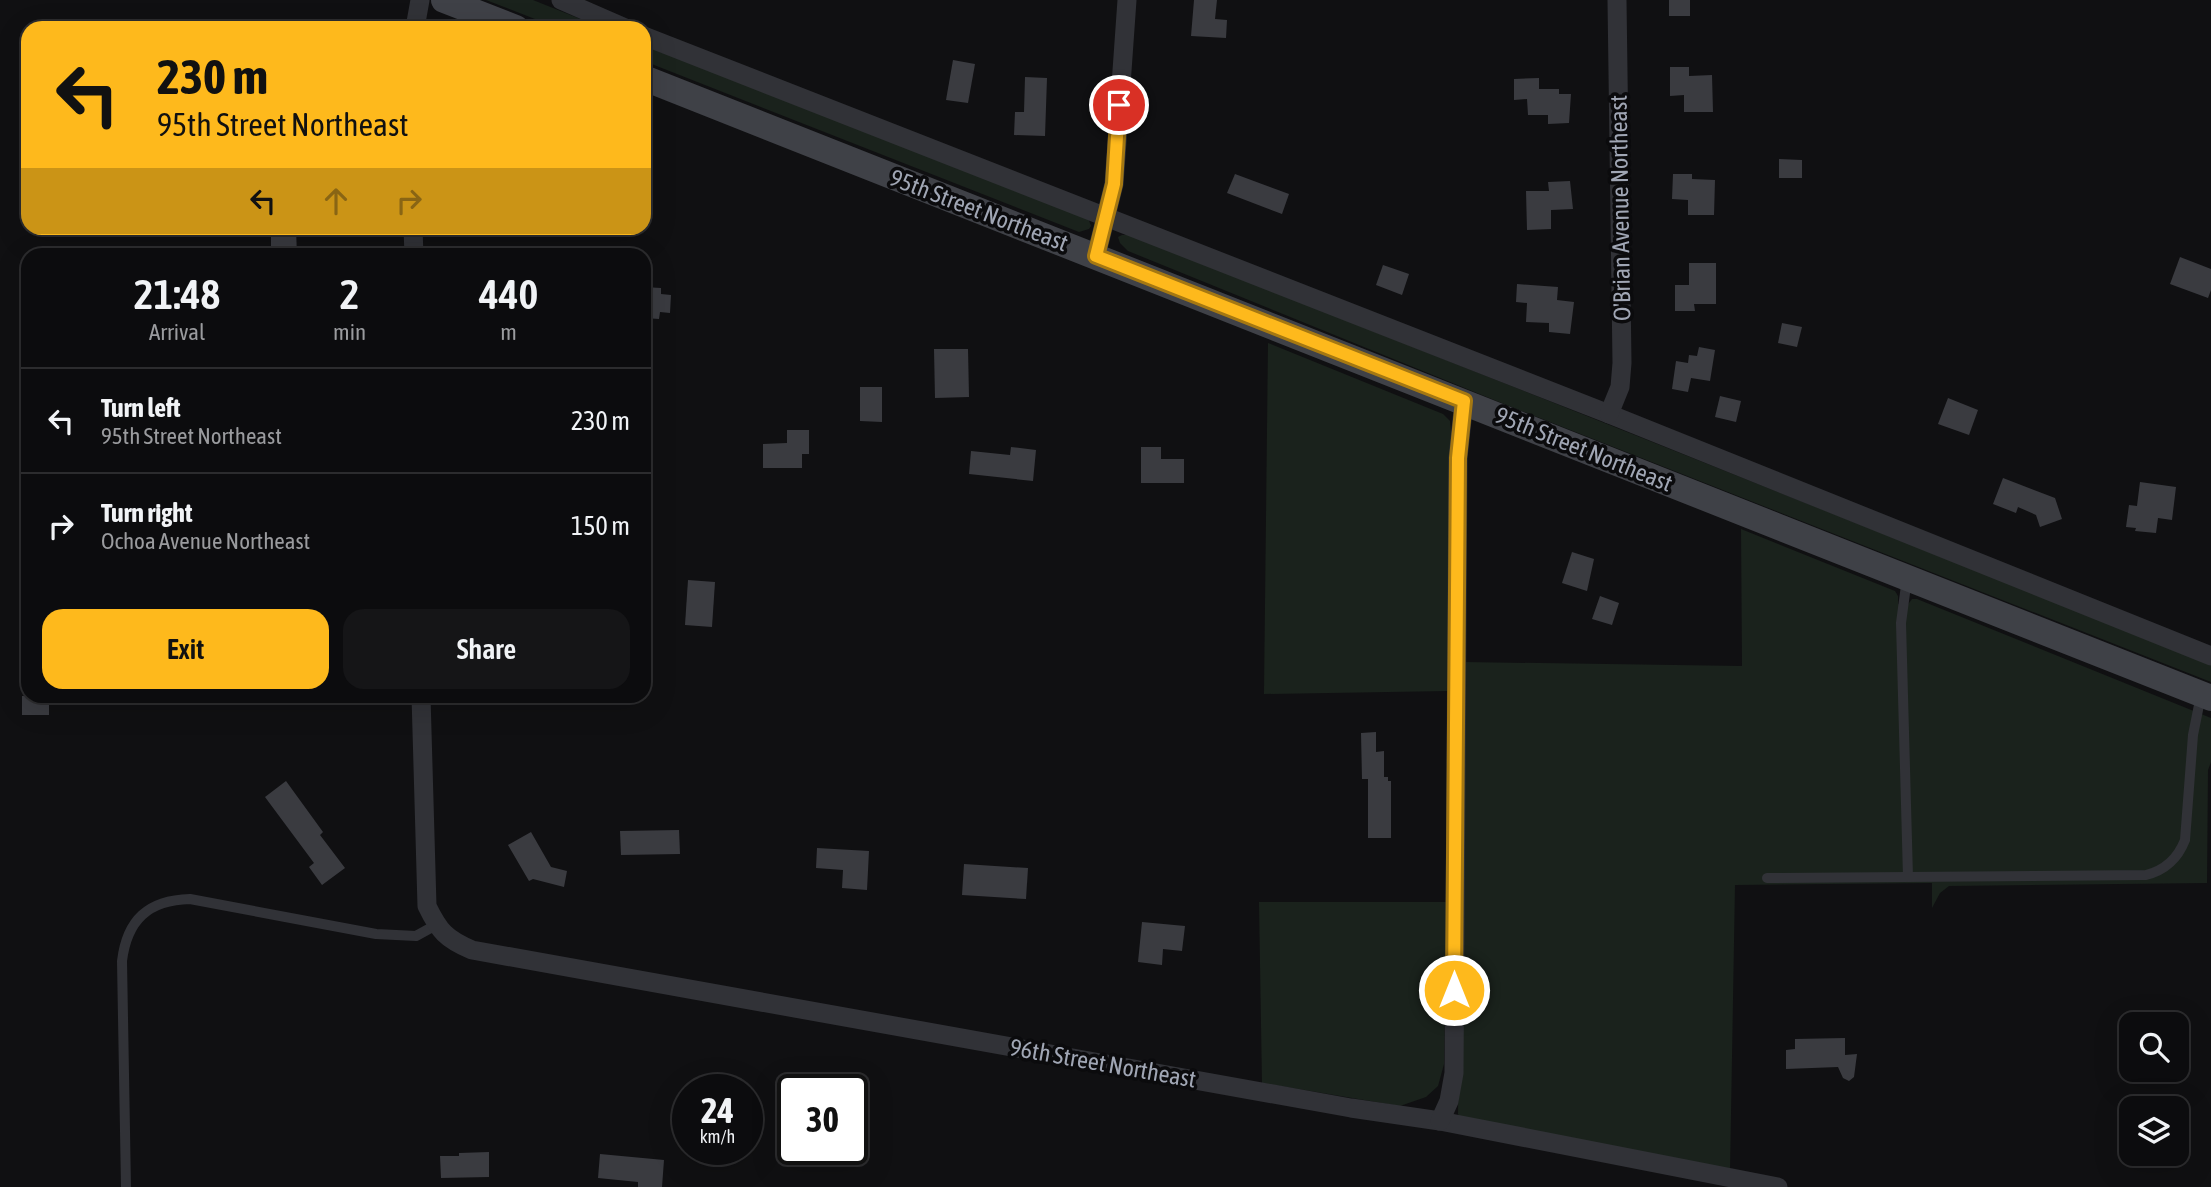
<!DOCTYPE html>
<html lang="en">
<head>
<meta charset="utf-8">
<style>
  body { margin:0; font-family:"Asap Condensed",sans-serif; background:#151517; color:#f1f3f6; height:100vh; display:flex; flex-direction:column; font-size:26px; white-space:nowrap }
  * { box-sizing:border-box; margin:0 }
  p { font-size:23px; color:#9a9b9e }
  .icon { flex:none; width:38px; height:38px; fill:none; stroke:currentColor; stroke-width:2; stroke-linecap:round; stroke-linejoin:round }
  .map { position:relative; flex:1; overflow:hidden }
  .details { position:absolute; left:21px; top:248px; width:630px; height:455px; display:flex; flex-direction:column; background:#0c0c0e; border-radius:21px; box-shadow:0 7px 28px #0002,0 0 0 2px #2c2c2e }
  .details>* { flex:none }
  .banner { position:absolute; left:21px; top:21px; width:630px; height:214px; border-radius:21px; box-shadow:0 7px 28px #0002,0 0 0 2px #2c2c2e; background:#feb91c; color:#111; overflow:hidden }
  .buttons { position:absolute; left:2119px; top:1012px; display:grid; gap:14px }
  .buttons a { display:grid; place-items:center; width:70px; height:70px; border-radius:14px; background:#0c0c0e; box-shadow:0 7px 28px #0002,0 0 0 2px #2c2c2e; font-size:35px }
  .speed { position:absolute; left:672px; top:1074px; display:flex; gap:14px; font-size:35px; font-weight:700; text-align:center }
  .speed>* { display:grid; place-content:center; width:91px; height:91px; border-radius:50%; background:#0c0c0e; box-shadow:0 7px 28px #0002,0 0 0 2px #2c2c2e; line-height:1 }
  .speed small { font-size:18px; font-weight:400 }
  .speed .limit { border:4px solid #111; border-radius:10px; background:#fff; color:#111 }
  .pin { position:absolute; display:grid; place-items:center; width:60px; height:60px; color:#fff; margin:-30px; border:4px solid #fff; border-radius:50%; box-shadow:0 2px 7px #0007 }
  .me { position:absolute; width:77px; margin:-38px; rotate:0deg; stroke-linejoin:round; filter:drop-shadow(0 0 5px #0008) }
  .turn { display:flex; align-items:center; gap:24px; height:147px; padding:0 21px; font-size:32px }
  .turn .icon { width:91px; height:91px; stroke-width:2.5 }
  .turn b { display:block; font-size:49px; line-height:60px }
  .lanes { display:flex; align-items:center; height:66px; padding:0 21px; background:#0003; justify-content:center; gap:35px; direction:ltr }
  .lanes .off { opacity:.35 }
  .eta { display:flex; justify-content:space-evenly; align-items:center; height:119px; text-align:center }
  .eta b { font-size:42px; font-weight:600; line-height:49px }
  .cta { display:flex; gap:14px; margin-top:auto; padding:14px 21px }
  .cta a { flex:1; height:80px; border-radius:21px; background:#feb91c; color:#111; font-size:28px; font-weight:600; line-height:80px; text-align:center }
  .cta a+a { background:#151517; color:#f1f3f6 }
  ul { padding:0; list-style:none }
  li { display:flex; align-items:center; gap:21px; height:105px; padding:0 21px; border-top:2px solid #2c2c2e }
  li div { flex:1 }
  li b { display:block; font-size:26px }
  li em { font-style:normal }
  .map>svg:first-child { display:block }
  .green { fill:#1a221c }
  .building { fill:#3a3b40 }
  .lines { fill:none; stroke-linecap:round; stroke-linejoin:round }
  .lane { stroke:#313237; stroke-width:10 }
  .street { stroke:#313237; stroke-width:19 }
  .secondary { stroke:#3f4147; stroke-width:26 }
  .route-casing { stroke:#a57812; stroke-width:18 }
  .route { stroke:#feb91c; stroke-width:12 }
  .labels { text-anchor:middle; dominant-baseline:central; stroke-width:7; stroke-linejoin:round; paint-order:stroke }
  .street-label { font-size:24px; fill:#a0a6b4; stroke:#0b0b0d }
</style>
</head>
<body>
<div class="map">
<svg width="2211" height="1187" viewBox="0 0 2211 1187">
  <rect width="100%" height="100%" fill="#101012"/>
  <g class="green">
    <path d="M486 0H533L603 28H558Z"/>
    <path d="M644 44 1088 218 1091 226 1089 229 1079 232 644 61Z"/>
    <path d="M1122 235H1129L1179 254 2211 664V682L1504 404 1128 251 1120 243 1118 237Z"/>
    <path d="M1268 343 1443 414 1450 421 1451 431 1448 691 1264 694Z"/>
    <path d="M1741 529 1895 591 1898 596V604L1906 607 1912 599H1917L2211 718V762L2208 770 2207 883 1949 886 1940 893 1932 908V883L1735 885 1730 1172 1460 1119 1458 1114 1464 662 1742 666Z"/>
    <path d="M1259 902H1447L1444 1064 1438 1086 1426 1097 1400 1106 1262 1083Z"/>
  </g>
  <g class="building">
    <path d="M1194 0H1217L1215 19 1227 20 1226 38 1191 36Z"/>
    <rect x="1669" y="0" width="21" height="16"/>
    <path d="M953 60 975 64 968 103 946 100Z"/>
    <path d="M1670 67H1689V76L1712 75 1713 112H1684V95L1670 96Z"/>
    <path d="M1025 77 1047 78 1045 136 1014 135 1015 112H1024Z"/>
    <path d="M1539 78V89H1559V94H1571L1569 123 1548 124V115H1528L1527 99 1514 100V79Z"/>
    <path d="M1779 159 1802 160V178H1779Z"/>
    <path d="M1235 174 1289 194 1282 214 1227 193Z"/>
    <path d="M1673 174H1692V179L1715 180 1714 215H1688V200L1672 199Z"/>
    <path d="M1570 181 1573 209 1551 210V229L1527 230 1526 191H1549L1548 182Z"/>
    <path d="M271 228H296L297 256H271Z"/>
    <path d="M2180 257 2211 269V290L2208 298 2170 284Z"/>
    <path d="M1689 263H1716V304H1694L1695 311H1675V285H1689Z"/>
    <path d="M1383 265 1409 274 1402 295 1376 285Z"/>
    <path d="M1517 284 1558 287 1557 300 1574 302 1570 334 1549 332V323L1526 322 1527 303 1516 302Z"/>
    <path d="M644 287 661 288V294L671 295 670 313 660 312 659 319 644 318Z"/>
    <path d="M1782 323 1802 327 1797 347 1778 343Z"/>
    <path d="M1699 347 1715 350 1710 381 1691 378 1688 392 1672 389 1676 361 1688 363 1689 355 1697 356Z"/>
    <path d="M934 349H968L969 397 935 398Z"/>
    <path d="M860 387H882V422L860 421Z"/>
    <path d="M1720 396 1741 401 1736 422 1715 417Z"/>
    <path d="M1948 398 1978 410 1969 435 1938 424Z"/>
    <path d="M787 430H809V454H802V468H763V444L787 443Z"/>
    <path d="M1011 447 1036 450 1033 481 969 474 971 451 1010 455Z"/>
    <path d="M1141 447H1161V459H1184V483H1141Z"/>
    <path d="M2003 478 2055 498 2062 519 2040 527 2036 515 2018 507 2016 513 1993 504Z"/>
    <path d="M2140 482 2176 487 2172 520 2158 518 2156 533 2135 531 2136 528 2126 527 2129 505 2137 506Z"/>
    <path d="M1572 552 1594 559 1587 591 1562 583Z"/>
    <path d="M688 580 715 582 712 627 685 625Z"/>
    <path d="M1600 596 1619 603 1612 625 1592 619Z"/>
    <rect x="22" y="696" width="27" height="19"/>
    <path d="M1376 732V752L1384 751V777H1388V781H1391V838H1368V779H1362L1361 733Z"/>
    <path d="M286 781 323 832 320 835 345 868 322 885 309 867 314 863 265 797Z"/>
    <path d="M679 830 680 854 621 855 620 831Z"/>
    <path d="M531 832 551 867 567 871 564 887 533 879 529 881 508 845Z"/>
    <path d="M817 848 869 851 867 890 842 888 843 870 816 868Z"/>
    <path d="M964 864 1028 868 1026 899 962 895Z"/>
    <path d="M1142 922 1185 926 1182 951 1163 949 1162 965 1138 962Z"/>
    <path d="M1845 1038V1055L1857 1054 1854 1077 1849 1081 1843 1078 1838 1067 1786 1069V1050L1795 1049V1039Z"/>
    <path d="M489 1152V1177L441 1178 440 1156H459V1153Z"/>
    <path d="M600 1154 664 1160 662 1187H638V1182L598 1178Z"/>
  </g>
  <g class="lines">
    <g class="lane">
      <path d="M1907 578 1901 623 1908 877"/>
      <path d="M1767 878 2146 875C2166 870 2178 858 2185 840L2193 735 2201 695"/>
      <path d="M126 1187 122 961C127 920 148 900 190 899L376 934 416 936 436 925"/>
    </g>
    <g class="street">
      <path d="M561 0 625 28"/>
      <path d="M415 28 420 0"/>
      <path d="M644 36 1609 414 2211 656"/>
      <path d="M413 228 414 256"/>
      <path d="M1096 256 1114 184 1127 0"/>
      <path d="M1609 414 1620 387 1622 363 1617 0"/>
      <path d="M421 696 427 906C439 931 446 939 472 950L1351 1108 1440 1121 1778 1187"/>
      <path d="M1440 1121 1449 1101 1454 1073 1458 458 1464 401"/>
    </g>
    <g class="secondary">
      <path d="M444 0 516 28"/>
      <path d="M644 78 2211 698"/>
    </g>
  </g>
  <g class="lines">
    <defs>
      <path id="route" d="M1119 105 1114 184 1096 256 1464 401 1458 458 1454 990"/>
    </defs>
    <use href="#route" class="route-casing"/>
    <use href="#route" class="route"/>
  </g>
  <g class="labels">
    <g class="street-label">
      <text transform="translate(1620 208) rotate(-91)">O'Brian Avenue Northeast</text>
      <text transform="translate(979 210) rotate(21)">95th Street Northeast</text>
      <text transform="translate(1584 449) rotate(22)">95th Street Northeast</text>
      <text transform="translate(1103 1063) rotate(10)">96th Street Northeast</text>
    </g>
  </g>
</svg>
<div class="buttons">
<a><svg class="icon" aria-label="search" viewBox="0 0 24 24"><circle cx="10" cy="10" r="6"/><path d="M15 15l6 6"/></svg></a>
<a><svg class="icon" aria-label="layers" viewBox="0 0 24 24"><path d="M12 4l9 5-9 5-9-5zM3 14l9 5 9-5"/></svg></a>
</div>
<div class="speed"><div>24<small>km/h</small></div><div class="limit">30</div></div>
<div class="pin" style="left:1119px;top:105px;background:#d93025"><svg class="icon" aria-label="arrive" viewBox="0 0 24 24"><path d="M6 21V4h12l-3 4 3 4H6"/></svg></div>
<svg class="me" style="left:1454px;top:990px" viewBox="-20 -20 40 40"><circle r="17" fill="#feb91c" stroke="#fff" stroke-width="3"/><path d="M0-11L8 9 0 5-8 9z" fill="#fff"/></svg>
<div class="banner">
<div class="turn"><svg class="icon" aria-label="left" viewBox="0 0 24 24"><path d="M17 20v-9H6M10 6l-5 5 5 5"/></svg><div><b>230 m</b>95th Street Northeast</div></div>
<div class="lanes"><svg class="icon" aria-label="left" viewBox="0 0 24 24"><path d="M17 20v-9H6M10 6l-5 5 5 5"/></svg><svg class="icon off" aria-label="ahead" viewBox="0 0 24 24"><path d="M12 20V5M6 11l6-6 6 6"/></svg><svg class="icon off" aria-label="right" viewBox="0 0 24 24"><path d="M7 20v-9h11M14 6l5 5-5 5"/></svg></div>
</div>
<section class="details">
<div class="eta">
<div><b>21:48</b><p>Arrival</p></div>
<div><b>2</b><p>min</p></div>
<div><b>440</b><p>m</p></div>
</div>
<ul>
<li><svg class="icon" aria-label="left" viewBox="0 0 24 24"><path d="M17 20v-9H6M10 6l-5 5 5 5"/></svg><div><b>Turn left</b><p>95th Street Northeast</p></div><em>230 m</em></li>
<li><svg class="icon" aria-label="right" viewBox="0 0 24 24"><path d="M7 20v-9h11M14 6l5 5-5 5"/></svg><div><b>Turn right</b><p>Ochoa Avenue Northeast</p></div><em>150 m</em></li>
</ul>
<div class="cta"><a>Exit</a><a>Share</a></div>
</section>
</div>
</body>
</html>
